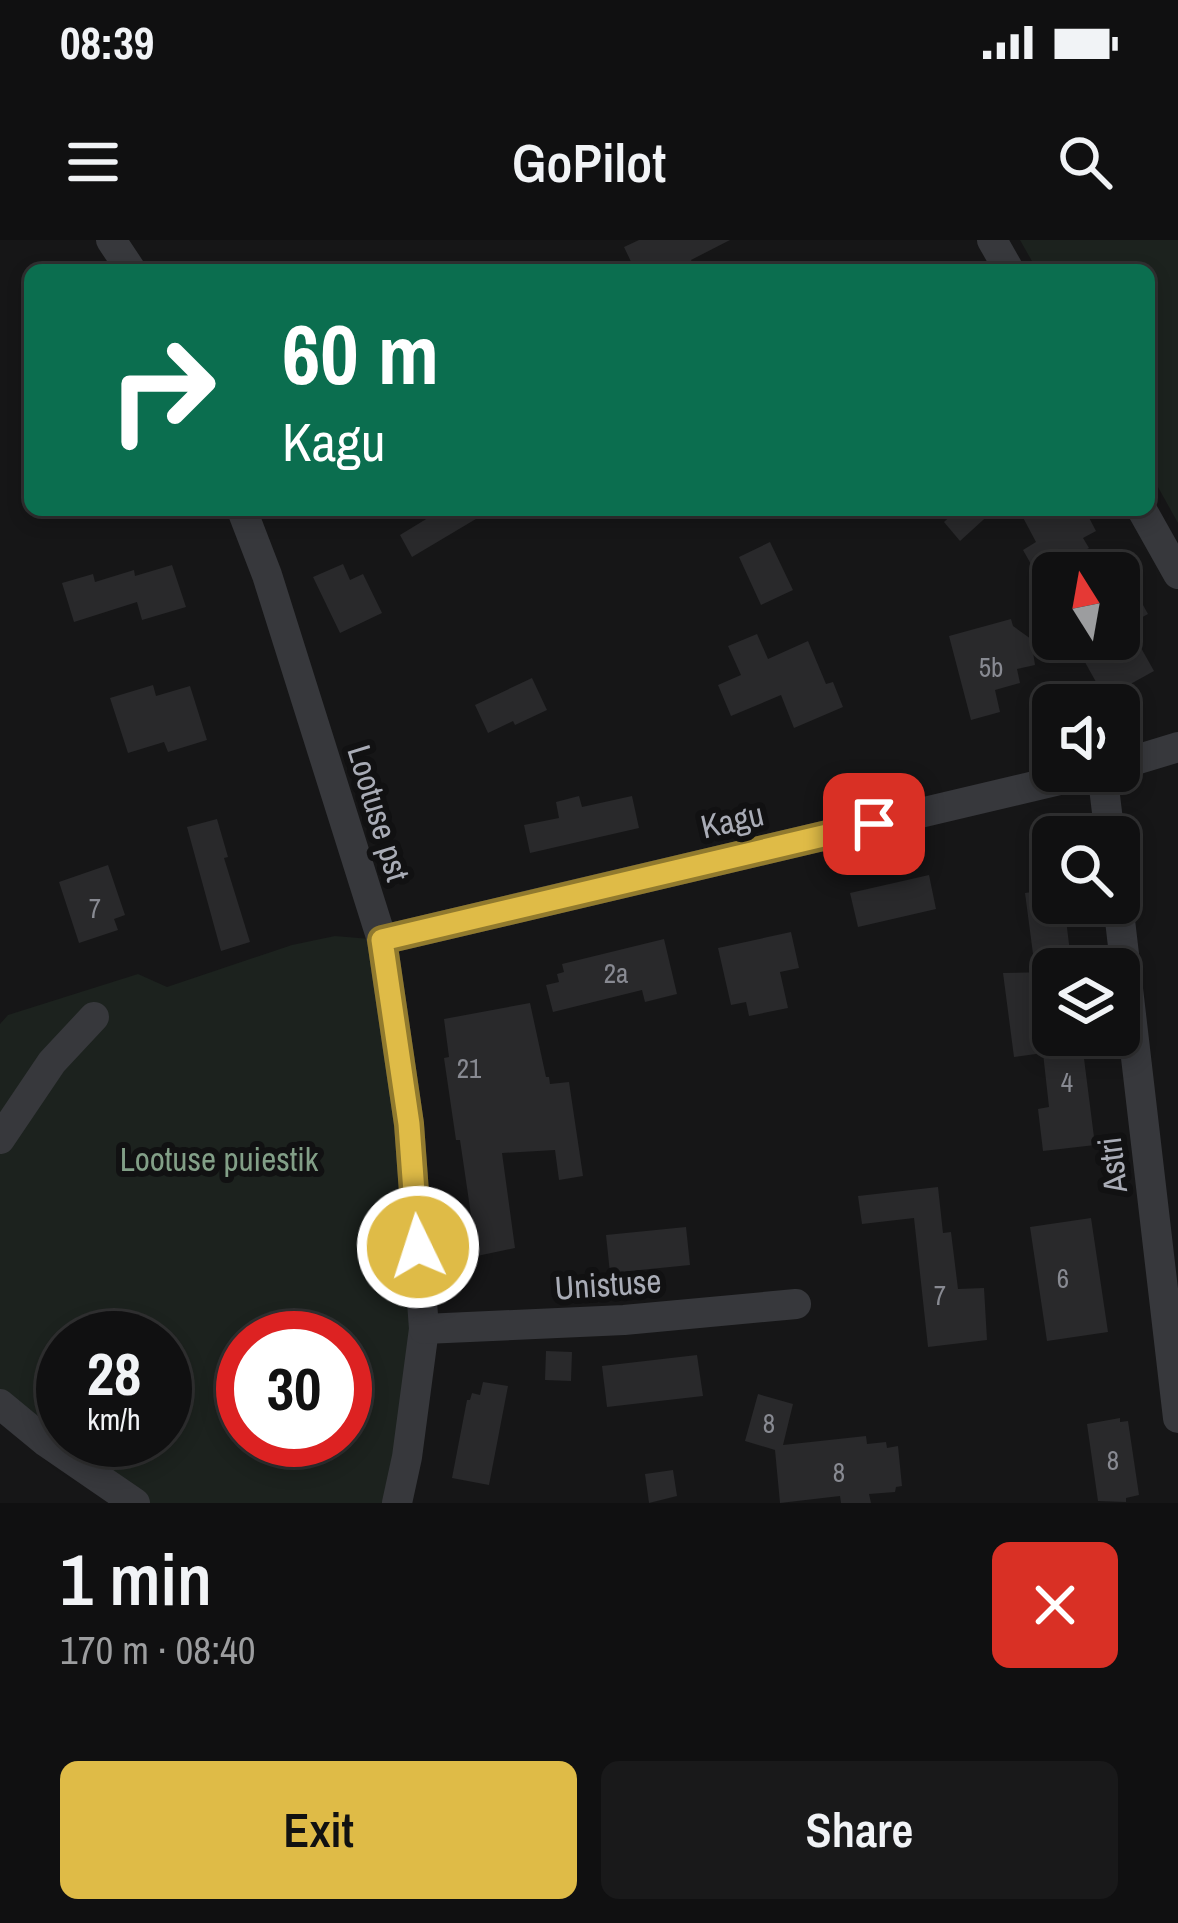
<!DOCTYPE html>
<html lang="en">
<head>
<meta charset="utf-8">
<style>
  body { margin:0; font-family:"Archivo Narrow",sans-serif; background:#19191a; color:#f1f3f6; height:100vh; display:flex; flex-direction:column; font-size:45px; white-space:nowrap }
  * { box-sizing:border-box; margin:0 }
  p { font-size:39px; color:#9c9d9f }
  .icon { flex:none; width:66px; height:66px; fill:none; stroke:currentColor; stroke-width:2; stroke-linecap:round; stroke-linejoin:round }
  .map { position:relative; height:1263px; overflow:hidden }
  .details { display:flex; flex-direction:column; background:#101011; flex:1 }
  .details>* { flex:none }
  .guide { position:absolute; left:24px; top:24px; width:1131px; height:252px; border-radius:18px; box-shadow:0 6px 18px #0003,0 0 0 3px #303031; background:#0b6e4f; color:#fff; overflow:hidden }
  .needle { width:78px; rotate:349deg }
  .controls { position:absolute; left:1032px; top:312px; display:grid; gap:24px }
  .controls a { display:grid; place-items:center; width:108px; height:108px; border-radius:18px; background:#101011; box-shadow:0 6px 18px #0003,0 0 0 3px #303031; font-size:60px }
  .speed { position:absolute; left:36px; top:1071px; display:flex; gap:24px; font-size:60px; font-weight:700; text-align:center }
  .speed>* { display:grid; place-content:center; width:156px; height:156px; border-radius:50%; background:#101011; box-shadow:0 6px 18px #0003,0 0 0 3px #303031; line-height:1 }
  .speed small { font-size:30px; font-weight:400 }
  .speed .limit { border:18px solid #d22; background:#fff; color:#111 }
  .pin { position:absolute; display:grid; place-items:center; width:102px; height:102px; color:#fff; margin:-51px; border-radius:24px; box-shadow:0 6px 18px #0006 }
  .me { position:absolute; width:132px; margin:-66px; rotate:356deg; stroke-linejoin:round; filter:drop-shadow(0 0 9px #0008) }
  .turn { display:flex; align-items:center; gap:42px; height:252px; padding:0 60px; font-size:54px }
  .turn .icon { width:156px; height:156px; stroke-width:2.5 }
  .turn b { display:block; font-size:84px; line-height:102px }
  .round { display:grid; place-items:center; flex:none; width:126px; height:126px; border-radius:18px; background:#19191a }
  .head { display:flex; align-items:center; justify-content:space-between; height:204px; padding:0 60px }
  h1 { font-size:72px; font-weight:600; line-height:90px }
  .cta { display:flex; gap:24px; margin-top:auto; padding:24px 60px }
  .cta a { flex:1; height:138px; border-radius:18px; background:#dfbb47; color:#111; font-size:48px; font-weight:600; line-height:138px; text-align:center }
  .cta a+a { background:#19191a; color:#f1f3f6 }
  .status { display:flex; justify-content:space-between; align-items:center; height:84px; padding:0 60px; background:#101011; direction:ltr }
  .status svg { height:33px; fill:currentColor }
  header { display:flex; justify-content:space-between; align-items:center; height:156px; padding:0 60px; background:#101011; font-size:54px; font-weight:600 }
  .map>svg:first-child { display:block }
  .green { fill:#1c221e; fill-rule:evenodd }
  .building { fill:#29292b }
  .lines { fill:none; stroke-linecap:round; stroke-linejoin:round }
  .minor { stroke:#37383c; stroke-width:30 }
  .route-casing { stroke:#917a2e; stroke-width:30 }
  .route { stroke:#dfbb47; stroke-width:21 }
  .labels { text-anchor:middle; dominant-baseline:central; stroke-width:12; stroke-linejoin:round; paint-order:stroke }
  .number-label { font-size:27px; fill:#888a92 }
  .street-label { font-size:33px; fill:#a9acb6; stroke:#111112 }
  .park-label { font-size:33px; fill:#829f87; stroke:#111112 }
</style>
</head>
<body>
<div class="status"><b>08:39</b><svg viewBox="0 0 49 12"><path d="M0 12V9h3v3zM5 12V6h3v6zM10 12V3h3v9zM15 12V0h3v12zM26 1h20v11H26zM47 4h2v5h-2z"/></svg></div>
<header><svg class="icon" aria-label="menu" viewBox="0 0 24 24"><path d="M4 6h16M4 12h16M4 18h16"/></svg>GoPilot<svg class="icon" aria-label="search" viewBox="0 0 24 24"><circle cx="10" cy="10" r="6"/><path d="M15 15l6 6"/></svg></header>
<div class="map">
<svg width="1178" height="1263" viewBox="0 0 1178 1263">
  <rect width="100%" height="100%" fill="#161617"/>
  <g class="green">
    <path d="M1020 0H1178V283L1149 231V30H1037Z"/>
    <path d="M335 696 382 700 424 1089 397 1263H135L0 1164V784L8 775 138 734 167 747 292 705ZM63 1098H165V1200H63ZM243 1098H345V1200H243Z"/>
  </g>
  <g class="building">
    <path d="M639 0H730L691 20 696 30H635L624 7Z"/>
    <path d="M441 270H491L412 317 400 295Z"/>
    <path d="M957 270H994L960 301 944 282Z"/>
    <path d="M1019 270H1085L1096 291 1083 298 1089 308 1055 326 1054 322 1036 333 1023 310 1036 302Z"/>
    <path d="M770 302 793 350 761 365 739 317Z"/>
    <path d="M1119 322 1148 374 1119 390Z"/>
    <path d="M343 324 350 340 363 334 382 373 340 393 313 337Z"/>
    <path d="M172 325 186 367 142 380 137 362 74 382 62 343 93 334 95 342 134 330 135 336Z"/>
    <path d="M1011 379 1013 386 1031 399 1035 425 1017 429 1020 443 995 450 1000 472 971 480 949 396Z"/>
    <path d="M757 394 768 419 808 401 826 444 833 442 843 467 794 488 781 455 731 476 718 445 741 435 728 406Z"/>
    <path d="M1072 399H1136L1154 431 1105 458Z"/>
    <path d="M532 438 547 470 515 485 513 481 488 493 475 465Z"/>
    <path d="M153 445 156 456 190 446 207 500 168 512 164 502 128 513 110 458Z"/>
    <path d="M579 556 582 567 632 556 639 588 530 613 524 585 559 578 556 562Z"/>
    <path d="M217 579 228 617 224 618 250 702 221 711 187 587Z"/>
    <path d="M108 625 125 675 114 679 118 690 79 703 59 642Z"/>
    <path d="M929 635 936 669 858 687 850 653Z"/>
    <path d="M1053 649V663H1064L1072 729H1035L1025 653Z"/>
    <path d="M791 692 799 728 780 732 788 768 749 776 746 762 731 765 718 708Z"/>
    <path d="M664 699 677 754 645 762 642 750 553 772 546 745 559 742 557 734 564 732 562 724Z"/>
    <path d="M1053 732V795H1081L1095 905 1043 911 1038 869 1049 867 1043 813 1014 817 1003 733Z"/>
    <path d="M530 763 546 837H549L550 844 569 842 583 936 559 940 555 910 502 913 515 1008 477 1016 460 900H456L444 818 449 817 444 779Z"/>
    <path d="M938 947 943 993 951 992 958 1049 984 1048 987 1100 928 1107 914 978 862 984 858 956Z"/>
    <path d="M1091 978 1108 1092 1047 1101 1030 987Z"/>
    <path d="M686 987 690 1025 610 1033 606 995Z"/>
    <path d="M546 1111 572 1112 571 1141 545 1140Z"/>
    <path d="M697 1115 703 1156 607 1167 602 1126Z"/>
    <path d="M483 1142 508 1146 489 1245 452 1238 467 1160H470L472 1153 480 1155Z"/>
    <path d="M758 1154 793 1164 783 1205 866 1196 867 1204 886 1202 887 1208 898 1206 902 1246 896 1247 895 1252 869 1254 871 1263H841L840 1256 780 1263 775 1210 745 1201Z"/>
    <path d="M1120 1178V1182L1128 1181 1139 1255 1126 1258V1262L1098 1261 1087 1184Z"/>
    <path d="M673 1230 677 1256 649 1263 645 1234Z"/>
  </g>
  <g class="lines">
    <g class="minor">
      <path d="M111 0 131 30"/>
      <path d="M992 0 1009 30"/>
      <path d="M242 270 267 335 382 700 409 884 424 1089 407 1217 397 1263"/>
      <path d="M1142 270 1178 334"/>
      <path d="M1119 525 1178 507"/>
      <path d="M1102 531 1110 597"/>
      <path d="M1118 663 1178 1178"/>
      <path d="M382 700 1098 531"/>
      <path d="M0 899 52 822 94 777"/>
      <path d="M424 1089 624 1080 796 1064"/>
      <path d="M0 1164 46 1202 135 1263"/>
    </g>
  </g>
  <g class="lines">
    <defs>
      <path id="route" d="M418 1007 409 884 382 700 874 584"/>
    </defs>
    <use href="#route" class="route-casing"/>
    <use href="#route" class="route"/>
  </g>
  <g class="labels">
    <g class="number-label">
      <text x="991" y="427">5b</text>
      <text x="95" y="668">7</text>
      <text x="616" y="733">2a</text>
      <text x="469" y="828">21</text>
      <text x="1067" y="842">4</text>
      <text x="1063" y="1038">6</text>
      <text x="940" y="1055">7</text>
      <text x="769" y="1183">8</text>
      <text x="1113" y="1220">8</text>
      <text x="839" y="1232">8</text>
    </g>
    <g class="street-label">
      <text transform="translate(379 573) rotate(73)">Lootuse pst</text>
      <text transform="translate(732 580) rotate(-13)">Kagu</text>
      <text transform="translate(1112 925) rotate(-97)">Astri</text>
      <text transform="translate(608 1044) rotate(-4)">Unistuse</text>
    </g>
    <g class="park-label">
      <text x="219" y="919">Lootuse puiestik</text>
    </g>
  </g>
</svg>
<div class="controls">
<a><svg class="needle" viewBox="-14 -14 28 28"><path d="M0-13l5 13h-10z" fill="#e53935"/><path d="M0 13l5-13h-10z" fill="#9c9d9f"/></svg></a>
<a><svg class="icon" aria-label="sound" viewBox="0 0 24 24"><path d="M4 9h4l5-4v14l-5-4H4zM17 9q2 3 0 6"/></svg></a>
<a><svg class="icon" aria-label="search" viewBox="0 0 24 24"><circle cx="10" cy="10" r="6"/><path d="M15 15l6 6"/></svg></a>
<a><svg class="icon" aria-label="layers" viewBox="0 0 24 24"><path d="M12 4l9 5-9 5-9-5zM3 14l9 5 9-5"/></svg></a>
</div>
<div class="speed"><div>28<small>km/h</small></div><div class="limit">30</div></div>
<div class="pin" style="left:874px;top:584px;background:#d93025"><svg class="icon" aria-label="arrive" viewBox="0 0 24 24"><path d="M6 21V4h12l-3 4 3 4H6"/></svg></div>
<svg class="me" style="left:418px;top:1007px" viewBox="-20 -20 40 40"><circle r="17" fill="#dfbb47" stroke="#fff" stroke-width="3"/><path d="M0-11L8 9 0 5-8 9z" fill="#fff"/></svg>
<div class="guide">
<div class="turn"><svg class="icon" aria-label="right" viewBox="0 0 24 24"><path d="M7 20v-9h11M14 6l5 5-5 5"/></svg><div><b>60 m</b>Kagu</div></div>
</div>
</div>
<section class="details">
<div class="head"><div><h1>1 min</h1><p>170 m · 08:40</p></div><a class="round" style="background:#d93025;color:#fff"><svg class="icon" aria-label="close" viewBox="0 0 24 24"><path d="M6 6l12 12M18 6L6 18"/></svg></a></div>
<div class="cta"><a>Exit</a><a>Share</a></div>
</section>
</body>
</html>
